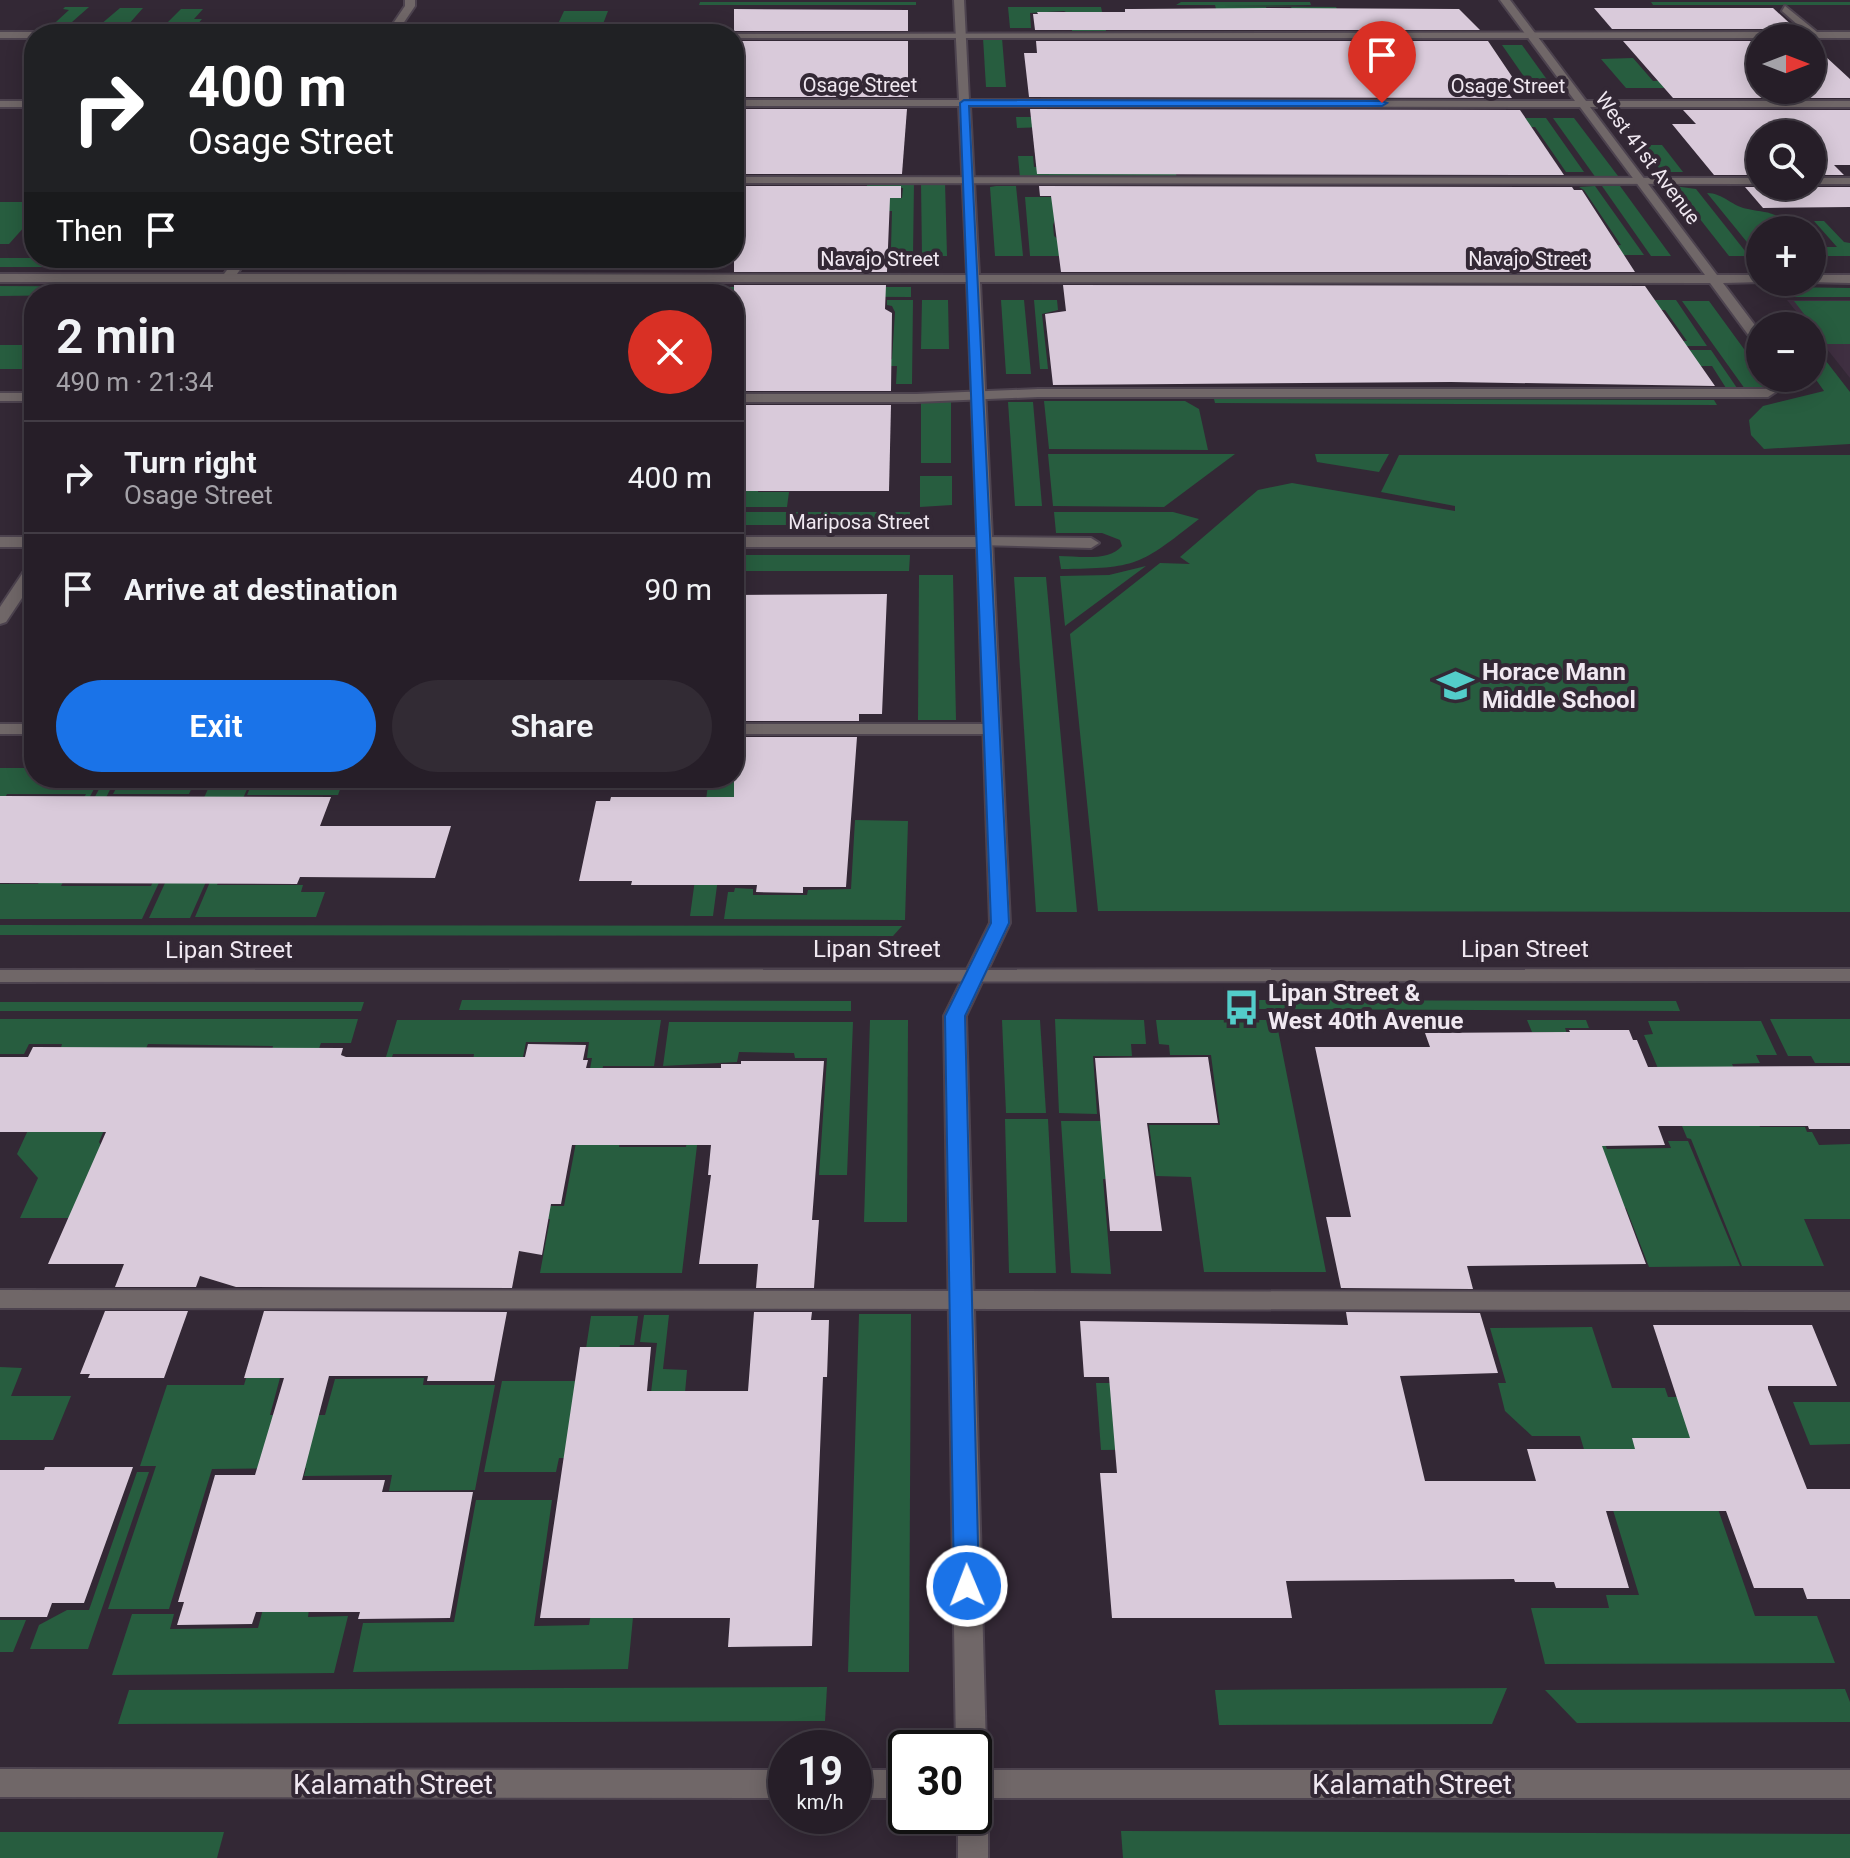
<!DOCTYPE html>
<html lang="en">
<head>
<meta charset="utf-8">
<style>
  body { margin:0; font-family:Roboto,sans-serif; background:#322b34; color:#f1f3f6; height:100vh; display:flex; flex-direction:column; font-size:30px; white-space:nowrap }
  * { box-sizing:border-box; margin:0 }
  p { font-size:26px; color:#a4a2a8 }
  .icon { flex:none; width:44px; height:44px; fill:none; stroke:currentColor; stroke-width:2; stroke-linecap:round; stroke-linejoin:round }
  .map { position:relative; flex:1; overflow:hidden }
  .panel { position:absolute; left:24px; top:284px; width:720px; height:504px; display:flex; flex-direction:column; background:#261e28; border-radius:32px; box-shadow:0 4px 20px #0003,0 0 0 2px #423c45 }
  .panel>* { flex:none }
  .banner { position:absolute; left:24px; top:24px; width:720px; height:244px; border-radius:32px; box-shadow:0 4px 20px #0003,0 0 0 2px #423c45; background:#202124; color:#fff; overflow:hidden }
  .needle { width:52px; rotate:90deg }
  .fabs { position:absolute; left:1746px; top:24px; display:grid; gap:16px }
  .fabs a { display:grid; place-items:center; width:80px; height:80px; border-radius:50%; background:#261e28; box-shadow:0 4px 20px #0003,0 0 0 2px #423c45; font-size:40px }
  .speed { position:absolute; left:768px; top:1730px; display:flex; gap:16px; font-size:40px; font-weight:700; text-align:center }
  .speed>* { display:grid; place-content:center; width:104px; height:104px; border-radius:50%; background:#261e28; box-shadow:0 4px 20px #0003,0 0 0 2px #423c45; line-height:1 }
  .speed small { font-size:20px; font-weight:400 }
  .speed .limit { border:4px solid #111; border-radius:12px; background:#fff; color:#111 }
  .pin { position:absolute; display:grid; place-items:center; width:68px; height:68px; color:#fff; margin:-82px -34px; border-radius:50% 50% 50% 0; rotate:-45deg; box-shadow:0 0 8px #0007 }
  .pin .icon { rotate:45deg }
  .me { position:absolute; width:88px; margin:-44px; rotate:359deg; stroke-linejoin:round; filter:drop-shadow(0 0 6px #0008) }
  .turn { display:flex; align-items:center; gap:28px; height:168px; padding:0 32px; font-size:36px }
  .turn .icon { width:104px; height:104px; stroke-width:2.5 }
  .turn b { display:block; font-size:56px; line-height:68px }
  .then { display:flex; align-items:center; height:76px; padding:0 32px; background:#0003; gap:16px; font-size:30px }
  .round { display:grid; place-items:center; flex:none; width:84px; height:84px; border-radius:42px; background:#322b34 }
  .headline { display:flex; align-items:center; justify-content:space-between; height:136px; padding:0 32px }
  h1 { font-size:48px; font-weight:600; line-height:60px }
  .action { display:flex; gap:16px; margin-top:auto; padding:16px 32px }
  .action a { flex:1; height:92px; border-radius:48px; background:#1a73e8; color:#fff; font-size:32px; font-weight:600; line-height:92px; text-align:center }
  .action a+a { background:#322b34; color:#f1f3f6 }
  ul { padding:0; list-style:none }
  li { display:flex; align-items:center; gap:24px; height:112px; padding:0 32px; border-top:2px solid #423c45 }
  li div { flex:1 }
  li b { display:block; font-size:30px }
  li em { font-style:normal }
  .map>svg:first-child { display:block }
  .built { fill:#3f2f41 }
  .green { fill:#275d3f }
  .building { fill:#d9cada }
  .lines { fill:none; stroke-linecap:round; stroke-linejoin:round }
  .service-casing { stroke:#4d434f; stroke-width:4 }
  .minor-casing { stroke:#4d434f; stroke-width:4 }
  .tertiary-casing { stroke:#4d434f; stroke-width:4 }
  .service { fill:#706768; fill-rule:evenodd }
  .minor { fill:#706768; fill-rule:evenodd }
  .tertiary { fill:#706768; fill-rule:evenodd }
  .route { fill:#1a73e8; stroke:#114b97; stroke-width:2 }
  .labels { text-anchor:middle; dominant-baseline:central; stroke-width:8; stroke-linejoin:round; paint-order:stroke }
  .far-street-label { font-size:20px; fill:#f0e8f1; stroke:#332835 }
  .poi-label { font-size:24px; font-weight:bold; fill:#f0e8f1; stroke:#332835; text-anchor:start }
  .street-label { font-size:24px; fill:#f0e8f1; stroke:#332835 }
  .near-street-label { font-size:28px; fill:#f0e8f1; stroke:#332835 }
</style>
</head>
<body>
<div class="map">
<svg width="1850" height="1858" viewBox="0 0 1850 1858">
  <rect width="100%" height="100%" fill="#332835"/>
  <path class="built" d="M1787 300H1850V378L1812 330V326H1808Z"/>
  <g class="green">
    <path d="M700 2H916V5H699Z"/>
    <path d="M1181 2H1310L1311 5 1221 6 1336 7 1343 20 1299 25 1291 7H1266L1269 17 1216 9 1215 5H1176Z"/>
    <path d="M1651 2H1850V5H1653Z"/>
    <path d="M65 7H89L72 22 73 25H100L120 8H143L128 25H165L181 9H203L194 19H202L191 32H45L69 10 63 9Z"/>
    <path d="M1008 7H1101L1106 31H1072L1070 14 1064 11 1030 13 1031 28H1010Z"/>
    <path d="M564 11H608L603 24H558Z"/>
    <path d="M983 38H1002L1006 87H986Z"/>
    <path d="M1502 45H1522L1553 88H1532Z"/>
    <path d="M1633 58 1653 81 1685 80 1721 88H1626L1601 59Z"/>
    <path d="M1016 117H1162L1177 178H1020L1018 156H1033L1034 167H1081L1075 126 1017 128Z"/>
    <path d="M1456 118H1546L1584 172H1566L1535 127H1487Z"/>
    <path d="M1553 118H1574L1618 176 1596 178Z"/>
    <path d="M1641 145H1662L1683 172H1662Z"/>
    <path d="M867 182H914L913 255H867V248H891L892 211H877V198H902L903 188 867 187Z"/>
    <path d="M921 182H945L947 256H922Z"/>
    <path d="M996 186H1016L1023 256H995L990 187Z"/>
    <path d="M1595 186 1644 255H1600L1607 246 1621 245 1584 190 1579 187Z"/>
    <path d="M1602 186H1620L1671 256H1651Z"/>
    <path d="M1674 186 1696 189 1749 256H1729Z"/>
    <path d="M1707 193C1723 193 1733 207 1748 209 1761 212 1768 211 1779 217L1773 218 1784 230H1760V254L1755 252Z"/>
    <path d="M1025 197H1063L1053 225 1054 236 1079 256H1030Z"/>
    <path d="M0 202H28L34 206V216L9 244H0Z"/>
    <path d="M1814 221H1824L1844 242 1850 243V256H1812V247H1837Z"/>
    <path d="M0 258H185L179 267H0Z"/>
    <path d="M299 258H454L450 267 437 268H293Z"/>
    <path d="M0 286 163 287 157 294 0 296Z"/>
    <path d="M323 287H911V297L319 294Z"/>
    <path d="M1784 287 1850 288V297H1792Z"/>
    <path d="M887 300H913L912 384H896L897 366H876L892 359 895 312 892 306 887 305Z"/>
    <path d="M922 300H948L949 349H921Z"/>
    <path d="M1001 300H1024L1031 374H1006Z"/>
    <path d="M1034 300H1057L1058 310 1042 314 1048 369H1040Z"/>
    <path d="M1611 300H1676L1707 346H1669L1666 341H1687L1665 310 1617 309Z"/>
    <path d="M1682 301H1709L1760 371V378H1765L1771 386 1767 389H1745Z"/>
    <path d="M1794 301H1850V344H1827Z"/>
    <rect x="0" y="345" width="34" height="24"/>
    <path d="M1668 350H1711L1737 388H1726L1712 366H1679Z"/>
    <path d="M1812 361H1826L1850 392V444L1764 449 1751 435 1749 420 1763 406 1824 391 1812 374Z"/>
    <path d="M1214 399 1714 400 1717 405 1215 403Z"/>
    <path d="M1044 401H1185L1199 409 1208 450 1049 449Z"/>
    <rect x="921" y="402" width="30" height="61"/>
    <path d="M1008 402H1033L1042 506H1015Z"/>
    <path d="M734 404H739L737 417 768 418 758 492H789L787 507H734Z"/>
    <path d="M1048 454H1235L1164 507 1053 506Z"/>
    <path d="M1315 454H1389L1379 472 1317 462Z"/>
    <path d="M1399 455H1850V912L1098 911 1070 634 1160 563 1190 564 1180 557 1258 490 1292 483 1455 511V506L1381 492Z"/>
    <path d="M920 476H952V505L920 507Z"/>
    <rect x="734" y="512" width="176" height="13"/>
    <path d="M1054 512H1173L1199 519C1139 566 1137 568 1061 569L1059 556C1078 556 1109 562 1122 546L1120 540 1102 533H1056Z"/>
    <path d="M734 555H910L909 571H734Z"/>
    <path d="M1146 566 1065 626 1060 576 1109 575Z"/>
    <path d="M919 575H953L956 720H918Z"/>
    <path d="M1014 577H1046L1077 912H1036Z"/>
    <path d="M751 739 723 840 713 916H690L709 778H734Z"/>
    <path d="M0 768H34V778H100L68 837H63L86 794H7L0 807Z"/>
    <path d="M105 778H116L61 886H151L193 797H199L142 919H0V884H38L45 871H55Z"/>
    <path d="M122 778H196L189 794H113Z"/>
    <path d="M213 778H252L190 918H149Z"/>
    <path d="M254 778H344L338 795H247Z"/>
    <path d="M855 820 908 821 905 920 724 919 728 892H734L735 888 753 889V895H807L808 890 851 889Z"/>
    <path d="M215 870H223L217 885H303L301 892H325L316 917H195Z"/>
    <path d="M0 925 902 926 893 936 0 935Z"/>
    <path d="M462 1000 851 1001V1011L459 1010Z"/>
    <path d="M1252 1000 1676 1001 1680 1011 1254 1009Z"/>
    <path d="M0 1002H364L361 1011H0Z"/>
    <path d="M0 1019H358L351 1043H321L317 1054H271L273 1046 148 1044 143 1055H136L99 1142 111 1162 94 1218H20L38 1178 17 1154 64 1052 60 1051 62 1044H29L24 1054H0Z"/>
    <path d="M1055 1019 1144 1020 1146 1044H1131L1132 1056H1093L1097 1114 1059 1113Z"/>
    <path d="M1770 1019H1850V1063H1815L1811 1056H1788Z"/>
    <path d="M397 1020H661L654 1066H603L592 1129H579L592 1058H587L589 1042H526L523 1057H508L506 1060 472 1067 474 1054H393L389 1067H383Z"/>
    <path d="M870 1020H908L907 1222H864Z"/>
    <path d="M1002 1020H1040L1046 1113H1006Z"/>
    <path d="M1156 1020H1276L1326 1272H1204L1191 1177 1156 1176 1149 1125H1220L1211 1055H1170L1169 1045 1159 1044Z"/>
    <path d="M1527 1020H1586L1589 1028H1565L1597 1121 1554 1032H1532Z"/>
    <path d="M1648 1021H1761L1777 1055H1756L1760 1063 1732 1064 1760 1127H1805L1807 1132H1812L1819 1145 1850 1144V1219H1804L1824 1266H1742L1691 1139 1687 1138 1644 1035 1653 1034Z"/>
    <path d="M669 1022H853L847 1175H819L827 1058H795L794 1053 739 1052 737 1062 663 1066Z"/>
    <path d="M696 1069H706L682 1273H540L550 1219H491L493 1206H564L578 1132H621L619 1147H686Z"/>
    <path d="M1005 1119H1048L1056 1273H1009Z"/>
    <path d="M1061 1121H1140L1147 1179H1103L1111 1274 1071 1273Z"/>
    <path d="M1668 1141H1688L1740 1266 1649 1267 1626 1208 1483 1209 1604 1142 1607 1149 1671 1148Z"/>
    <path d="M859 1314H911L909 1672H848Z"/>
    <path d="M644 1315H669L663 1369 687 1370 676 1496 646 1434 657 1343 640 1342Z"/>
    <path d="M591 1316H638L634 1345H620L593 1458H559L556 1472H484L502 1381H581Z"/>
    <path d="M263 1321 291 1337 270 1415H325L335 1379 424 1378 423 1385H495L475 1490 389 1491 392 1475 304 1476 306 1468 212 1469 169 1609H108L156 1466H140L167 1385H244Z"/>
    <path d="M1592 1327 1612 1388H1665L1668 1397 1770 1396 1784 1431H1691L1755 1616H1817L1835 1663 1545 1664 1531 1608H1609L1606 1595H1639L1602 1474 1591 1473 1580 1436H1532L1505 1411 1498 1383H1506L1490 1328Z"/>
    <path d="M0 1367 22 1368 11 1396H71L53 1440H0Z"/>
    <path d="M1096 1383H1178L1185 1449 1101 1450Z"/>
    <path d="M1793 1402H1850V1444L1810 1445Z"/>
    <path d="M137 1472H149L88 1649H30L39 1625 67 1610H89Z"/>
    <path d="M476 1500H552L534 1626 589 1625 592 1608 634 1607 628 1669 353 1672 363 1623 454 1622Z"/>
    <path d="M263 1609H309L308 1617 348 1616 334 1673 112 1675 132 1614H174L170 1629 258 1628Z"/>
    <path d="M0 1620H26L13 1652H0Z"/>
    <path d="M827 1687 825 1721 118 1724 129 1690Z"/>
    <path d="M1507 1688 1492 1724 1219 1725 1215 1690Z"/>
    <path d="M1845 1689 1850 1702V1722L1577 1723 1545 1690Z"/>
    <path d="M1121 1831 1850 1834V1858H1123Z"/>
    <path d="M0 1832H224L217 1858H0Z"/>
  </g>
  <g class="building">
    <path d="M1267 8 1459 9 1480 30H1035L1033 14H1038L1037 12H1125V9H1132Z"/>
    <path d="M1594 8H1773L1796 29H1612Z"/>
    <path d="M734 9 908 10V31H734Z"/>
    <rect x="734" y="41" width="174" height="56"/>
    <path d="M1036 41H1488L1517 84H1502L1512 98 1029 97 1024 53H1037Z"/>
    <path d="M1623 41H1760V90H1812V44L1850 79V98H1673Z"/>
    <path d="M734 109H907L902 174H734Z"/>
    <path d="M1030 109 1520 110 1564 175 1037 174Z"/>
    <path d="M1683 110H1850V165H1834L1844 175H1812V134H1760V175H1714L1672 124H1696Z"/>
    <path d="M734 186H901V198H890L887 272H734Z"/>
    <path d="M1039 186 1572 187 1574 190H1582L1635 272H1061L1051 196H1040Z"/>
    <path d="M1745 187H1850V207L1763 208Z"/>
    <path d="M734 285H886L885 309 892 313 891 391H734Z"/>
    <path d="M1063 285 1645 286 1715 386 1451 382 1053 385 1045 314 1066 311Z"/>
    <path d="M734 405H891L889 491H734Z"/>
    <path d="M887 594 882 714H859V721H734V595Z"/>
    <path d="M734 737H857L846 887H803V893L756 892 757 885H631L632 881H579L596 801H610L611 797H734Z"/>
    <path d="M0 796 331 797 320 826H451L435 878 300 877 297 884 0 883Z"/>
    <path d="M1569 1030H1629L1633 1040H1637L1648 1067 1850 1066V1129H1809L1808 1126H1658L1665 1145 1602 1146 1646 1264 1467 1266 1473 1289 1341 1288 1326 1217H1351L1315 1047H1430L1425 1033 1570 1032Z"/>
    <path d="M528 1044 586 1045 583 1060H588L586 1068H721V1064H741V1061H824L812 1220H819L814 1288H756L758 1264H699L711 1175H708L711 1145H572L561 1204H551L542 1255 519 1251 512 1288 236 1287 200 1276 196 1287H115L124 1264H48L106 1132H0V1057H28L33 1047 343 1048 341 1055 346 1057H525Z"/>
    <path d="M1208 1057 1218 1123H1147L1162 1231H1110L1095 1058Z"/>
    <path d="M105 1311H188L164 1378H88L90 1374H80Z"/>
    <path d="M264 1311 507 1312 494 1381H427L428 1376H329L302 1480H385L382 1492H473L450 1618 358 1619 360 1612H256L252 1624 177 1625 184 1602H178L215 1475H255L284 1378H244Z"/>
    <path d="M754 1312H812L811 1320H829L827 1377H823L812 1646 728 1647 730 1618H540L580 1347H651L647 1391H748Z"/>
    <path d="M1346 1312 1480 1313 1498 1373 1400 1376 1425 1481H1536L1527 1449H1635L1632 1438H1690L1653 1325H1812L1837 1386H1768V1389L1807 1489H1850V1599H1807L1803 1588H1754L1726 1511H1606L1629 1588H1556L1554 1582H1515L1514 1579 1286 1581 1292 1618H1112L1100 1473H1117L1109 1377H1084L1080 1321 1348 1325Z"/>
    <path d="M45 1467H133L84 1603H52L47 1617H0V1470H44Z"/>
  </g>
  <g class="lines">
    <defs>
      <g id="service">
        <path d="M1785 6 1817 32H1850V38H734V34H730L1806 32 1782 11Z"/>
        <path d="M0 32H34L38 34H34V38H0Z"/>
        <path d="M734 177 1760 178V184L734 183Z"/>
        <rect x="1812" y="178" width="38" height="6"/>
        <path d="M1781 378 1795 379 1768 397H1038L916 402H734V394H916L1038 389H1765Z"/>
        <rect x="0" y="393" width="34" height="8"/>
        <path d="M984 537 1091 538 1099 543 1091 548 979 545 976 542Z"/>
        <rect x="0" y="724" width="34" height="10"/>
        <path d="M734 724H991L1000 729 991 734H734Z"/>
        <path d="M0 1290 1850 1292V1310L0 1308Z"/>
      </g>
      <g id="minor">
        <path d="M405 0H415V6L396 34H386L405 6Z"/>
        <path d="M954 0H964L969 100 1575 101 1500 0H1510L1586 101H1850V107H1590L1717 275H1760V282H1763L1723 283 1760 332V345L1755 344 1710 283 980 282 1010 923 966 1016 986 1748 981 1757 974 1760V1748H956L944 1016 990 923 977 547H734V537H977L967 282H232L223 294H211L219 282H0V274H224L236 258H248L237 274 967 275 959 106H734V100H959ZM970 106 1580 107 1705 275H979Z"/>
        <rect x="0" y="101" width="34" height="6"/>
        <path d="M1812 275H1850V283L1809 282H1812Z"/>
        <path d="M1781 378H1795V379L1788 383Z"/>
        <rect x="0" y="537" width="34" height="10"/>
        <path d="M34 563V580L6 622 0 624V607L28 565Z"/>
        <path d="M0 1769 786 1770V1798L0 1797Z"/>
        <rect x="854" y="1770" width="52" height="28"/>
        <rect x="974" y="1770" width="876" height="28"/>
        <path d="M974 1802 984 1806 988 1816V1858H958V1816H974Z"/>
      </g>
      <path id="tertiary" d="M1850 969V981L0 982V970Z"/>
    </defs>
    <use href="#service" class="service-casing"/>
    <use href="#minor" class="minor-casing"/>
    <use href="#tertiary" class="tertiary-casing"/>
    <use href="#service" class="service"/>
    <use href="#minor" class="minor"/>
    <use href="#tertiary" class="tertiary"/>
  </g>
  <path class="route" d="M964 100 1382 101 1387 103 1382 106H969L1009 923 965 1016 979 1586 976 1594 967 1597 958 1594 954 1586 945 1016 991 923 960 103Z"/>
  <defs>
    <symbol id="school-bare" viewBox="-9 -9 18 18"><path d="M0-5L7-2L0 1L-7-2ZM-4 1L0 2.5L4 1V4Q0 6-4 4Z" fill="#53cdca" stroke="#332835" stroke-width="2.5" paint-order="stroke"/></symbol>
    <symbol id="bus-bare" viewBox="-9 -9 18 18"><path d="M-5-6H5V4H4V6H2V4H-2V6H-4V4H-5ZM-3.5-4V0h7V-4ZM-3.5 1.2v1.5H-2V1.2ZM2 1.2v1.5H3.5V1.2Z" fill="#53cdca" stroke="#332835" stroke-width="2.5" paint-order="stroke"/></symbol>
  </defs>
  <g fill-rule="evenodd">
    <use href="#school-bare" x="1430" y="660" width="51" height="51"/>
    <use href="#bus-bare" x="1216" y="982" width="51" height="51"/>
  </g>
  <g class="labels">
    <g class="far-street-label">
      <text x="860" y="85">Osage Street</text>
      <text x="1508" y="86">Osage Street</text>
      <text transform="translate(1648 158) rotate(53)">West 41st Avenue</text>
      <text x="880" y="259">Navajo Street</text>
      <text x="1528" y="259">Navajo Street</text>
      <text x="859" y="522">Mariposa Street</text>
    </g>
    <g class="poi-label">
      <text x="1482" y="672">Horace Mann<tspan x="1482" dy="28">Middle School</tspan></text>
      <text x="1268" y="993">Lipan Street &amp;<tspan x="1268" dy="28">West 40th Avenue</tspan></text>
    </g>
    <g class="street-label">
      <text x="877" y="949">Lipan Street</text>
      <text x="1525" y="949">Lipan Street</text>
      <text x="229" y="950">Lipan Street</text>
    </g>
    <g class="near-street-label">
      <text x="393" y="1784">Kalamath Street</text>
      <text x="1412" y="1784">Kalamath Street</text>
    </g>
  </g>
</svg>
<div class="fabs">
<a><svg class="needle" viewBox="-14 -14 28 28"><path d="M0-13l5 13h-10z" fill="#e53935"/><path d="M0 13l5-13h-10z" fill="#a4a2a8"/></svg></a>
<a><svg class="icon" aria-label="search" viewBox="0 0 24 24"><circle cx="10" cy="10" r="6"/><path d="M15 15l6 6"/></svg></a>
<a>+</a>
<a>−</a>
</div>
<div class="speed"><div>19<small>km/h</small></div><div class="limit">30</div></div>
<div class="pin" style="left:1382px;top:103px;background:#d93025"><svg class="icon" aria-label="arrive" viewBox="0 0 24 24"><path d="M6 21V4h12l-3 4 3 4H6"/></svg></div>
<svg class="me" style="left:967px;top:1586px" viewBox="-20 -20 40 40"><circle r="17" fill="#1a73e8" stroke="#fff" stroke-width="3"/><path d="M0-11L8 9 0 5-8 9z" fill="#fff"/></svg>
<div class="banner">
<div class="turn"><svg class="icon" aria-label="right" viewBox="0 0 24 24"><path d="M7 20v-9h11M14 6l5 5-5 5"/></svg><div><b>400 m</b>Osage Street</div></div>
<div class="then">Then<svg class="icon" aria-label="arrive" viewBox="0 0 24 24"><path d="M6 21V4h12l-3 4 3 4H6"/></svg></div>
</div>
<section class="panel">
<div class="headline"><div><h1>2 min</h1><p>490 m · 21:34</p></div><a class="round" style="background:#d93025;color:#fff"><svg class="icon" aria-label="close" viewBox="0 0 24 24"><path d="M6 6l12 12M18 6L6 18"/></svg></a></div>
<ul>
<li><svg class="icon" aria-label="right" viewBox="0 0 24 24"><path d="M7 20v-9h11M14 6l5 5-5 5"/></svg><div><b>Turn right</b><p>Osage Street</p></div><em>400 m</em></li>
<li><svg class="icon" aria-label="arrive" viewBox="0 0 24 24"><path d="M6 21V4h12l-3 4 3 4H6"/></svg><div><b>Arrive at destination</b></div><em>90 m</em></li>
</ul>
<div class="action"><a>Exit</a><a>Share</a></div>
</section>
</div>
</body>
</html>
